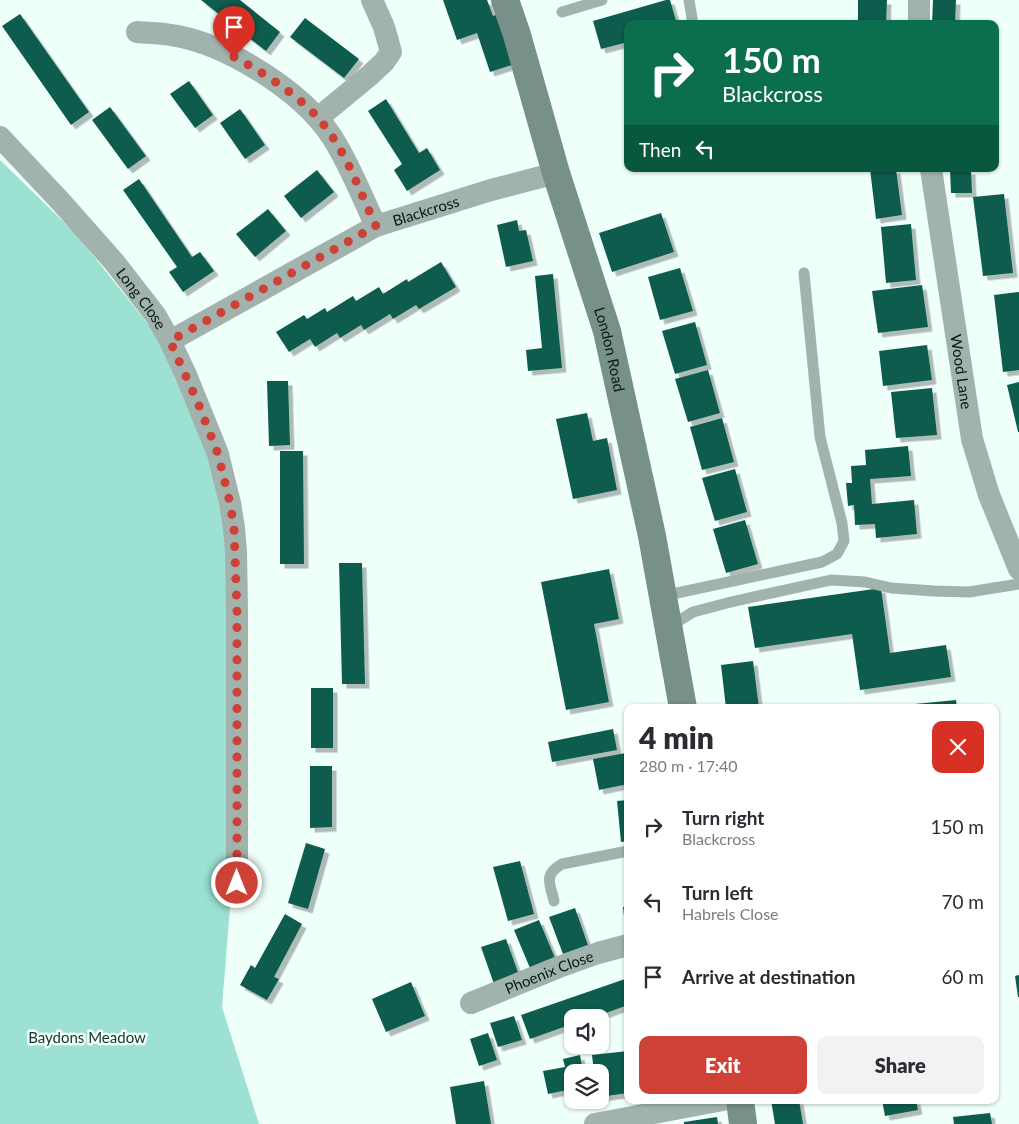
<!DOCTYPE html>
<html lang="en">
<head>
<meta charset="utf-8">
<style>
  body { margin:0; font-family:Lato,sans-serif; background:#f2f2f3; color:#2b2b33; height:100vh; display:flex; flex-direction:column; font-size:19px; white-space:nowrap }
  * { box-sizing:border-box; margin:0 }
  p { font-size:16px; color:#7c7c81 }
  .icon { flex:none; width:28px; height:28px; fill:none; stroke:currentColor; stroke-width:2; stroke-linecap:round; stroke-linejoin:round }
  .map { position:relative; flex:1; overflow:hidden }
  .panel { position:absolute; left:624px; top:704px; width:375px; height:400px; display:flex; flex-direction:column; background:#fff; border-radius:10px; box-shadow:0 1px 4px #0004 }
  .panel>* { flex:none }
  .top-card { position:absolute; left:624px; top:20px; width:375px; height:152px; border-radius:10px; box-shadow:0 1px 4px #0004; background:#0b6e4f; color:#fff; overflow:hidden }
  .buttons { position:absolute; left:564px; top:1009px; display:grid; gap:10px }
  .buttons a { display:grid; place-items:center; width:45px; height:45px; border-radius:10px; background:#fff; box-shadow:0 1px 4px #0004; font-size:25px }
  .pin { position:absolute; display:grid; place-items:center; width:42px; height:42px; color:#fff; margin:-51px -21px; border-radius:50% 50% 50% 0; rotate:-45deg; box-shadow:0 0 5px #0007 }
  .pin .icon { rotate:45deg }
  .me { position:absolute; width:55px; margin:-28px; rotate:0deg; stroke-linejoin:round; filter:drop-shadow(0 0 4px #0008) }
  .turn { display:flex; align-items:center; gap:18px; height:105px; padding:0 15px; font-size:22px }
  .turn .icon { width:65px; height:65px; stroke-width:2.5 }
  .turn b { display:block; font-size:35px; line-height:42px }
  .then { display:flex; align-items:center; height:48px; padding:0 15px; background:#0003; gap:10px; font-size:19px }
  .round { display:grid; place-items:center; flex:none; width:52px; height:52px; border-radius:10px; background:#f2f2f3 }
  .overview { display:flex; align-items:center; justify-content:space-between; height:85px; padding:0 15px }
  h1 { font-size:30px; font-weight:800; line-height:38px }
  .primary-button { display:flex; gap:10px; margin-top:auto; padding:10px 15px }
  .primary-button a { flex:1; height:58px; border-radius:10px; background:#ce4136; color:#fff; font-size:20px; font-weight:800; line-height:58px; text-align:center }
  .primary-button a+a { background:#f2f2f3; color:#2b2b33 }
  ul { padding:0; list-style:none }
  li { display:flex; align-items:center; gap:15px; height:75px; padding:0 15px }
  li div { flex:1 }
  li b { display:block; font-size:19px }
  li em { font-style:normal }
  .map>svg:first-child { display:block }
  .green { fill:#9ce1d1 }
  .building { fill:#115b4e; filter:url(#shadow) }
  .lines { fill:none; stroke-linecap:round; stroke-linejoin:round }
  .lane { stroke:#a2b3ae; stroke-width:11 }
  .street { stroke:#a2b3ae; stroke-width:22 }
  .secondary { stroke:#779089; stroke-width:28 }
  .route { stroke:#ce4136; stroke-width:9; stroke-dasharray:0 16.2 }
  .labels { text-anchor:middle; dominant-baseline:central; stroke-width:5; stroke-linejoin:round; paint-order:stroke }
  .street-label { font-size:15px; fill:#081814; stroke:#effffa }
  .park-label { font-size:15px; fill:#1c322d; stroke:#effffa }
</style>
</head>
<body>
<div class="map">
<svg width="1019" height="1124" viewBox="0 0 1019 1124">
  <defs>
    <filter id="shadow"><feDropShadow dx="4.5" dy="4.5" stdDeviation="0" flood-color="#0004"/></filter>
  </defs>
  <rect width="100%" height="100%" fill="#effffa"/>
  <path class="green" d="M0 160 76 234 159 338 184 382 227 518 229 589 230 907 222 1007 259 1124H0Z"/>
  <g class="building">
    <path d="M201 0H240L280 32 266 51Z"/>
    <path d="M443 0H487L493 16 498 14 515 64 490 72 477 33 457 40Z"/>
    <path d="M666 0H670L677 24H628V42L601 49 593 21Z"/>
    <path d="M858 0H887L886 24H858Z"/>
    <path d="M933 0H956L955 24H932Z"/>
    <path d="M20 14 89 112 71 125 2 26Z"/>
    <path d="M305 18 359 59 344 78 290 37Z"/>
    <path d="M189 81 213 115 195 128 170 94Z"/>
    <path d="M386 99 419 153 427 148 440 170 407 191 394 170 402 164 368 111Z"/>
    <path d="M110 107 146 156 128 169 92 120Z"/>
    <path d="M240 109 265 145 245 159 220 123Z"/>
    <path d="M870 169H896L902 215 876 219Z"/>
    <path d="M317 170 334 192 301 218 284 196Z"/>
    <path d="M950 170H971L972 193H951Z"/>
    <path d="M139 179 192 257 200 252 214 271 183 292 169 272 177 267 123 190Z"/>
    <path d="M1004 194 1013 273 983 276 973 197Z"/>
    <path d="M268 209 286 231 255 257 236 234Z"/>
    <path d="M661 213 674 252 612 272 599 233Z"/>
    <path d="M517 220 519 231 526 230 533 261 506 267 497 225Z"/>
    <path d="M911 224 916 280 886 283 881 227Z"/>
    <path d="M441 262 456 287 419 309 416 305 393 319 390 314 364 330 361 325 340 338 337 333 315 347 310 339 289 352 276 332 304 315 307 319 325 308 327 312 353 296 356 301 379 287 383 294 407 279 408 282Z"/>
    <path d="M680 268 693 311 660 320 648 277Z"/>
    <path d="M553 274 562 368 528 371 526 350 542 348 535 276Z"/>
    <path d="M922 285 928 327 878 333 872 291Z"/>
    <path d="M1019 292V370L1003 372 994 295Z"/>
    <path d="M695 322 707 365 675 374 662 331Z"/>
    <path d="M927 345 932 380 883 386 879 351Z"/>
    <path d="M708 370 720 413 688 422 675 379Z"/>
    <path d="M267 381H288L290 445 269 446Z"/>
    <path d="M1019 382V432H1018L1007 385Z"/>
    <path d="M932 388 937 435 896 438 891 392Z"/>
    <path d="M587 413 593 441 607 438 617 490 573 499 556 419Z"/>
    <path d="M722 418 734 462 702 470 690 427Z"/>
    <path d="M908 446 911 476 870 479 872 504 914 500 917 534 876 538 875 524 855 525 854 505 848 506 846 483H852L851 466 866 465 865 450Z"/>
    <path d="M280 451H303L304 564H280Z"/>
    <path d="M735 469 747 512 715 521 702 478Z"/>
    <path d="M745 520 758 564 726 573 713 529Z"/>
    <path d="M339 563H362L365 684H342Z"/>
    <path d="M609 569 619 619 594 624 609 702 566 710 541 582Z"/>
    <path d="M881 588 890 653 946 645 951 677 860 690 852 634 755 648 748 607Z"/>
    <path d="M753 661 759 708H726L721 665Z"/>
    <rect x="311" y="688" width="22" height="60"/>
    <path d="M956 700 957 708H915V704Z"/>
    <path d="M613 729 617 750 552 762 548 742Z"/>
    <path d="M626 753 628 761V784L599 790 593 759Z"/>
    <path d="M310 766H332V827L310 828Z"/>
    <path d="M628 800V841L621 842 617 801Z"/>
    <path d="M306 843 325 849 308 909 288 903Z"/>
    <path d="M520 861 534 914 508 921 493 867Z"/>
    <path d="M628 906V934H626L623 907Z"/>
    <path d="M575 908 588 945 563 954 549 917Z"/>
    <path d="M285 914 302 924 274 977 279 979 267 1000 240 985 251 965 255 968Z"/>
    <path d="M539 920 555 958 530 968 514 930Z"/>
    <path d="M506 939 519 975 494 984 481 947Z"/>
    <path d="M1019 975V997H1018L1015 976Z"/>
    <path d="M628 978V1005L592 1018H572V1024L530 1039 521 1015Z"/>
    <path d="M411 982 425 1016 386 1032 372 999Z"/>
    <path d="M514 1016 522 1040 498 1047 490 1023Z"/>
    <path d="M488 1033 497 1060 479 1066 470 1039Z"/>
    <path d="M628 1051V1093L600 1097V1072H594L592 1055Z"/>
    <path d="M580 1055 583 1072H572V1089L548 1094 543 1071 565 1067 563 1059Z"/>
    <path d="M484 1081 491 1124H456L450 1087Z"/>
    <path d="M771 1100H799L803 1124H775Z"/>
    <path d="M882 1100H916L918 1110 885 1116Z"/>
    <path d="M990 1113 992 1124H954L953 1117Z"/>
    <path d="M717 1117 718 1124H684V1122Z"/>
  </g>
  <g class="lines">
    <g class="lane">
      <path d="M689 0 693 24"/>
      <path d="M562 12 602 0"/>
      <path d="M663 596 822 562 837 554 844 541 842 523 820 437 804 273"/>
      <path d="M669 627 693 612 731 602 831 580 865 582 891 588 934 591 969 592 1019 584"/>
      <path d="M554 901C550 883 543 875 562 864L628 851"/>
    </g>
    <g class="street">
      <path d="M919 24V0"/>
      <path d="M137 32C148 33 160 33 171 35 226 43 302 91 332 137 350 165 362 197 376 226"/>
      <path d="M318 118 369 76 384 62 391 52 384 27 372 0"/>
      <path id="s1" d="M0 137 62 203 115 263 156 316 170 341 186 375 218 454 230 503 234 528 236 552 237 610V883"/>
      <path id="s2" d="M931 169 972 439 989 495 1019 569"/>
      <path id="s3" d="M170 341 376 226 491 190 556 173"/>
      <path id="s4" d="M471 1003 559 967 598 953 628 945"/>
      <path d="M595 1124 723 1100"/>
    </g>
    <g class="secondary">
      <path id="s5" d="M505 0 517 35 556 173 607 331 652 536 683 708"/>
      <path d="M740 1100 743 1124"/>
    </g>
  </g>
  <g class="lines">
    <path class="route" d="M234 57C260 70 299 96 318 118 345 148 359 190 376 226L170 341 198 403 218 454 230 503 234 528 237 610V883"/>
  </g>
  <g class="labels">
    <g class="street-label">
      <text stroke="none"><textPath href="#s3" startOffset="288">Blackcross</textPath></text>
      <text stroke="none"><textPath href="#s1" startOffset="215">Long Close</textPath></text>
      <text stroke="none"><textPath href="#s5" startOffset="365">London Road</textPath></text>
      <text stroke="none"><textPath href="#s2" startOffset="205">Wood Lane</textPath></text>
      <text stroke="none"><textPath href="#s4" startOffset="84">Phoenix Close</textPath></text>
    </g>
    <g class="park-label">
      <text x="87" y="1037">Baydons Meadow</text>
    </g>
  </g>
</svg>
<div class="buttons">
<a><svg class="icon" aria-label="sound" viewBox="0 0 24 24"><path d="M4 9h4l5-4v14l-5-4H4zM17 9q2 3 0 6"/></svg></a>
<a><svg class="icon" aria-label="layers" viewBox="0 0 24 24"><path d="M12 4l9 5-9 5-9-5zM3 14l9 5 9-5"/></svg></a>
</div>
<div class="pin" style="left:234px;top:57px;background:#d93025"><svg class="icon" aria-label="arrive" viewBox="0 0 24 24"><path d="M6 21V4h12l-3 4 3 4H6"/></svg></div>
<svg class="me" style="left:237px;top:883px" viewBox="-20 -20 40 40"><circle r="17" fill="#ce4136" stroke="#fff" stroke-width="3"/><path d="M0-11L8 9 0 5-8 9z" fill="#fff"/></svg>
<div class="top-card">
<div class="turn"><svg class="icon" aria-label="right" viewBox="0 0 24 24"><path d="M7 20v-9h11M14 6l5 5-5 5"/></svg><div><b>150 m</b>Blackcross</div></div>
<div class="then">Then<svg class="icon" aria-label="left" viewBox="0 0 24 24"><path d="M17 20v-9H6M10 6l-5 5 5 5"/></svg></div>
</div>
<section class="panel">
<div class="overview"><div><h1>4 min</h1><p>280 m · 17:40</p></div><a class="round" style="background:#d93025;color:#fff"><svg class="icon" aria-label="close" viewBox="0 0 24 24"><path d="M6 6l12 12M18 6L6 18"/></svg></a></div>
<ul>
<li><svg class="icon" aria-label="right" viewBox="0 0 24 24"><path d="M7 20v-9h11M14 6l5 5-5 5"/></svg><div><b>Turn right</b><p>Blackcross</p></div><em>150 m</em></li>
<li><svg class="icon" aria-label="left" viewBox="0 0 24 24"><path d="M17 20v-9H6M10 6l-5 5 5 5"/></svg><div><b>Turn left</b><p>Habrels Close</p></div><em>70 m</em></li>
<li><svg class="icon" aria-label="arrive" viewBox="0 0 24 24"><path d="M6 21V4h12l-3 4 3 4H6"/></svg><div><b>Arrive at destination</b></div><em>60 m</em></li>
</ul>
<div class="primary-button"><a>Exit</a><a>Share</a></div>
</section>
</div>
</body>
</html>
